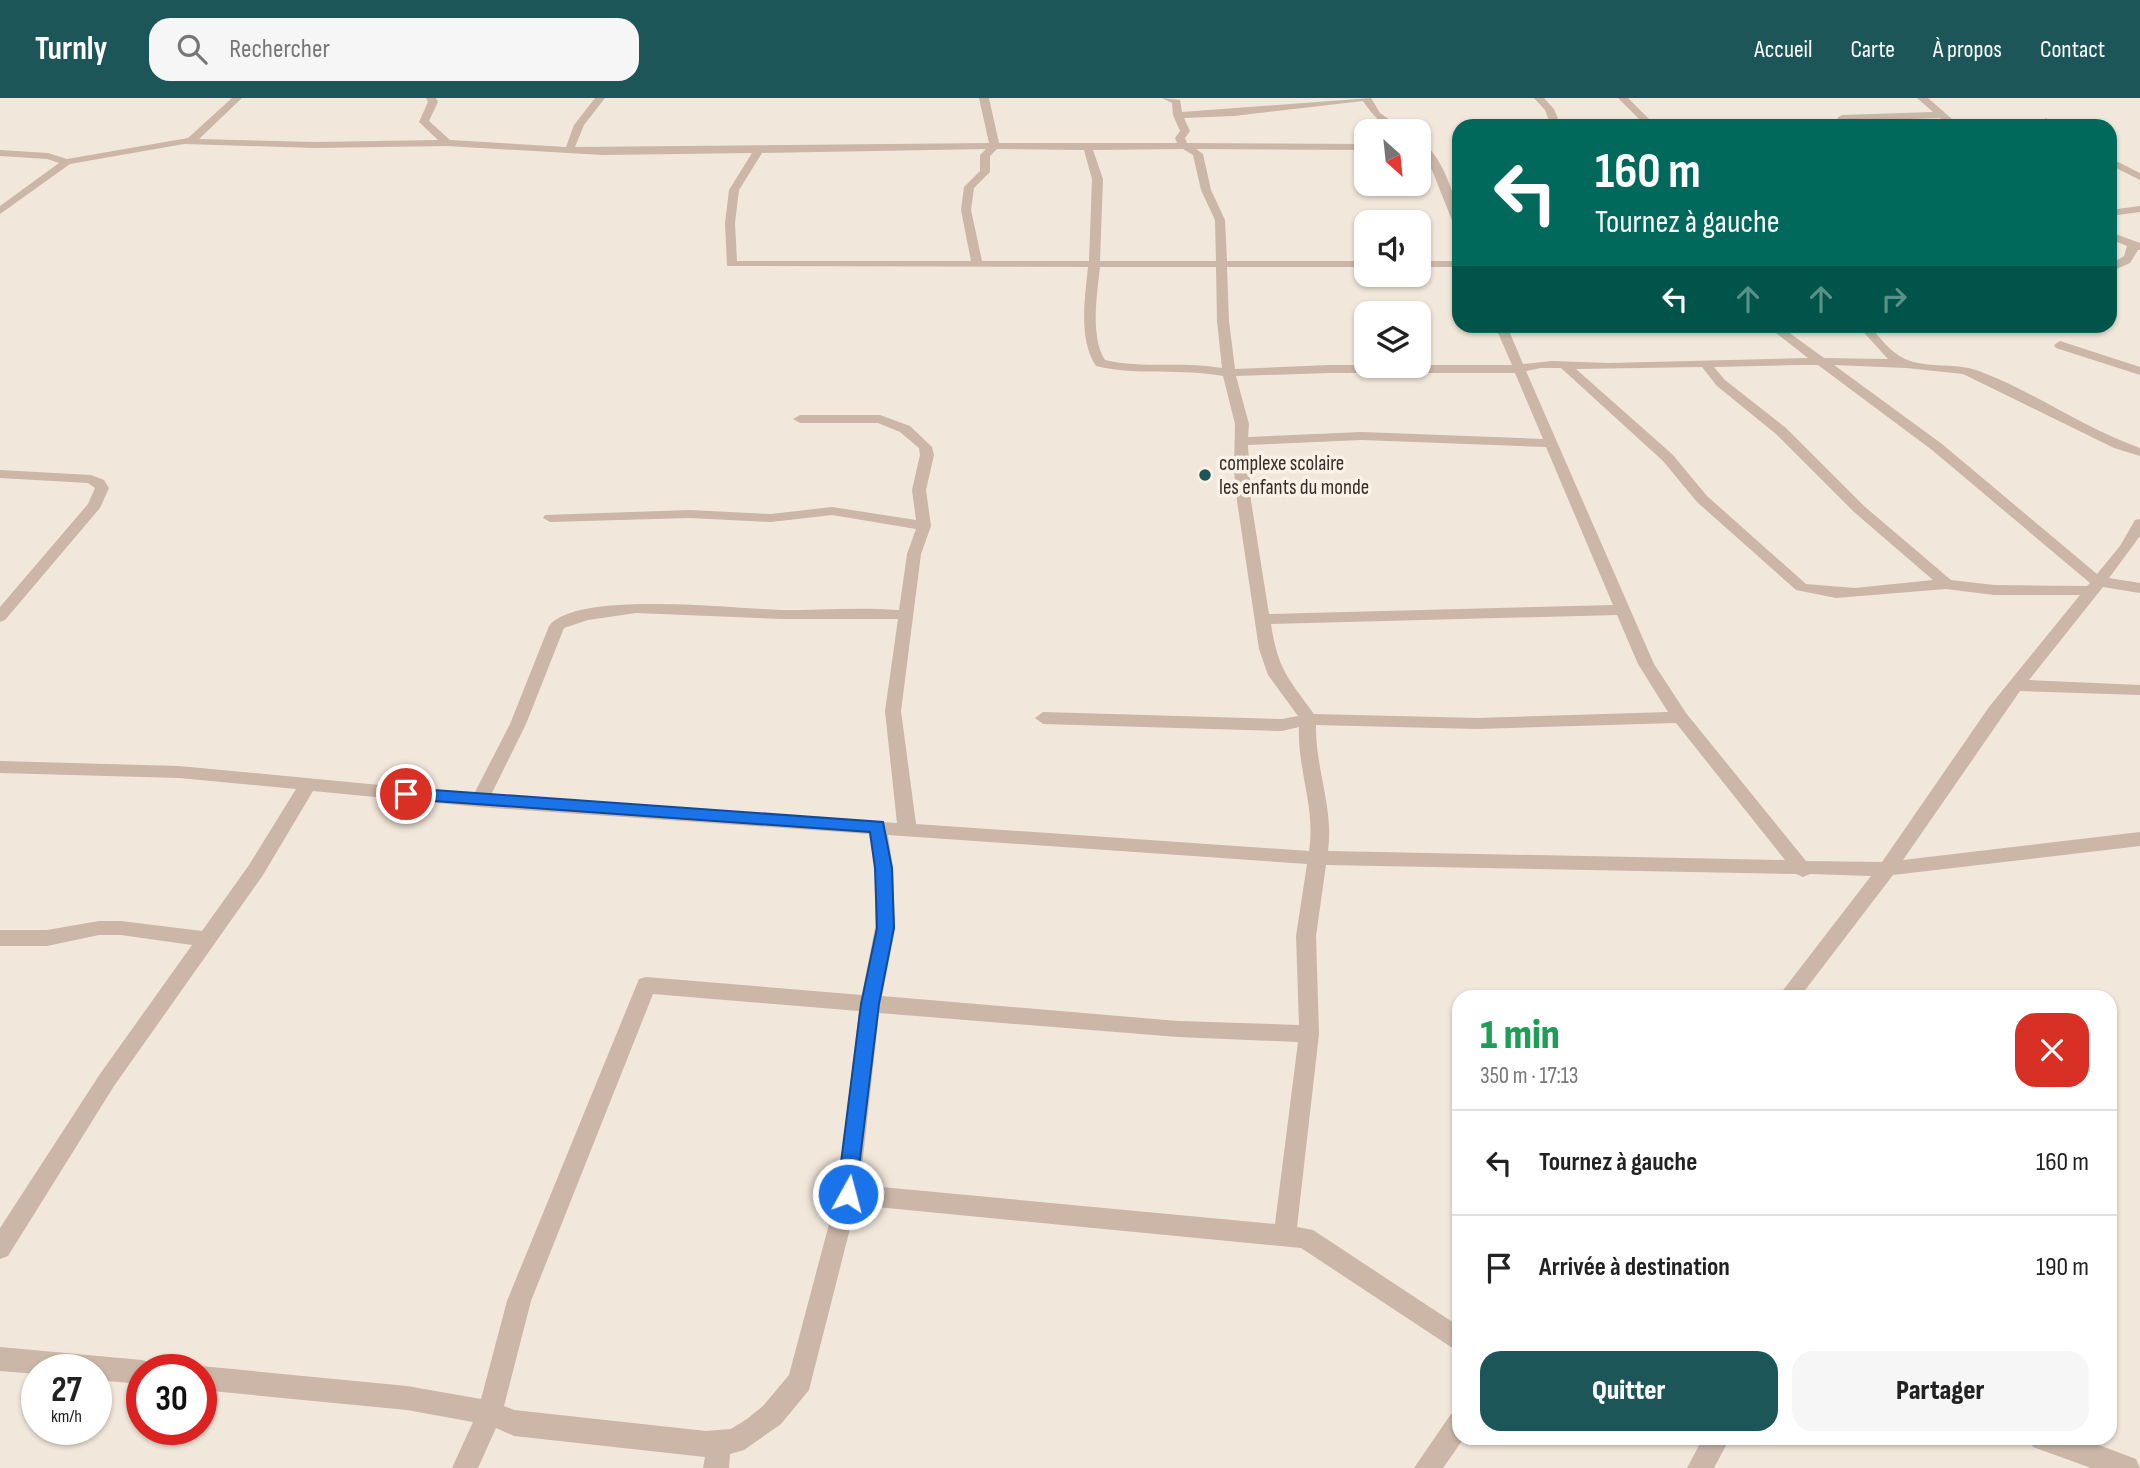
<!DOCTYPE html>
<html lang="fr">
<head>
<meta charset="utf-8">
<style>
  body { margin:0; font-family:"Sofia Sans Condensed",sans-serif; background:#f6f6f6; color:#222; height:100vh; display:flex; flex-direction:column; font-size:26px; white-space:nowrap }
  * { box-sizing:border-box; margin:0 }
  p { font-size:23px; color:#767676 }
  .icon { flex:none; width:38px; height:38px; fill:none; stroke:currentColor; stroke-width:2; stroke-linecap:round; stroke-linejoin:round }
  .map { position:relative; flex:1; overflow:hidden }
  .sheet { position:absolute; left:1452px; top:892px; width:665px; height:455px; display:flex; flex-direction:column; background:#fff; border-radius:21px; box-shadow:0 2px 5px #0004 }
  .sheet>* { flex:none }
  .top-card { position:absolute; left:1452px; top:21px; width:665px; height:214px; border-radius:21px; box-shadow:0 2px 5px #0004; background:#00695c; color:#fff; overflow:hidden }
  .needle { width:46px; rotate:153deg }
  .buttons { position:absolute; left:1354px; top:21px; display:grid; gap:14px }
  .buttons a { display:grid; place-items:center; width:77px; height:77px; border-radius:14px; background:#fff; box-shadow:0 2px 5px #0004; font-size:35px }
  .speed { position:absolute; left:21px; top:1256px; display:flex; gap:14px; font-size:35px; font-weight:700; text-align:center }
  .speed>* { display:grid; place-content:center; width:91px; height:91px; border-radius:50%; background:#fff; box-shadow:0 2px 5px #0004; line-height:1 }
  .speed small { font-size:18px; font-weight:400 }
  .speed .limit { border:10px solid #d22; background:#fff; color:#111 }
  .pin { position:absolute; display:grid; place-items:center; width:60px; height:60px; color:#fff; margin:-30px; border:4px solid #fff; border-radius:50%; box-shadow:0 2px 7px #0007 }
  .me { position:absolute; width:77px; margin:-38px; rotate:7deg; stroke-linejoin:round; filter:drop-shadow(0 0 5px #0008) }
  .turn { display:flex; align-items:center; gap:24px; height:147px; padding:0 28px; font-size:32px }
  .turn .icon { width:91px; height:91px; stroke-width:2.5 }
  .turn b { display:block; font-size:49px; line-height:60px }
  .lanes { display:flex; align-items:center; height:66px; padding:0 28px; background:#0003; justify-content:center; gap:35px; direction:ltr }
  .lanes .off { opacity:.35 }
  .round { display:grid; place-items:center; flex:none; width:74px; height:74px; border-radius:21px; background:#f6f6f6 }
  .summary { display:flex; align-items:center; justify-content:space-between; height:119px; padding:0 28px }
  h1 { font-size:42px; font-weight:800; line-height:52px; color:#1e9e55 }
  .cta { display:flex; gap:14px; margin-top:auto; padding:14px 28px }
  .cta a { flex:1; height:80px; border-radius:21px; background:#1c5659; color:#fff; font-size:28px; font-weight:800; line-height:80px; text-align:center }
  .cta a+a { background:#f6f6f6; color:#222 }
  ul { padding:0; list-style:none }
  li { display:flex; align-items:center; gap:21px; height:105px; padding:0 28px; border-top:2px solid #e0e0e0 }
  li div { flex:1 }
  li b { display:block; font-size:26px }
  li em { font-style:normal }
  header { display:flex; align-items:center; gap:42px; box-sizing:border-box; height:98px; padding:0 35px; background:#1c5659; color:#fff }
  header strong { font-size:33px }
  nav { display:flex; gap:38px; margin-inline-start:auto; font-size:24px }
  .search { width:490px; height:63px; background:#f6f6f6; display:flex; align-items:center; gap:18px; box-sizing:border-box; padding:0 24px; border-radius:21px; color:#767676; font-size:26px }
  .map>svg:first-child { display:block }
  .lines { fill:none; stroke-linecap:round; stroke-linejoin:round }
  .minor { fill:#cbb6a7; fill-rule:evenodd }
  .route { fill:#1a73e8; stroke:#114b97; stroke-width:2 }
  .poi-dot { fill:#1c5659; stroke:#faf1e7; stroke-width:2.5 }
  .labels { text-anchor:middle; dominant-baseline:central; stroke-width:7; stroke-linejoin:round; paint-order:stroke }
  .far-poi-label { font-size:21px; fill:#372c28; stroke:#faf1e7; text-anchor:start }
</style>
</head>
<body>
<header>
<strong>Turnly</strong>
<div class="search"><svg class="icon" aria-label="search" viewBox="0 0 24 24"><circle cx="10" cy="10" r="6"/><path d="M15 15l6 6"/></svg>Rechercher</div>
<nav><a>Accueil</a><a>Carte</a><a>À propos</a><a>Contact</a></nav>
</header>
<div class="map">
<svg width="2140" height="1370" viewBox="0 0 2140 1370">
  <rect width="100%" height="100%" fill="#f2e7db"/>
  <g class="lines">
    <g class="minor">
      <path d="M232 0H242L199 41 316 44 438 42 419 24 428 4 426 0H436L438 4 429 23 450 42 566 49 574 27 595 0H605L584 27 575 49 989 45 979 0H989L999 45H1177L1175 40 1180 33 1173 17 1172 5 1162 0 1180 2 1182 14 1371 0 1380 15 1406 33C1386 33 1373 18 1363 3L1234 18 1184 20 1190 33 1185 40 1187 45 1367 46V52L1196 51 1203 56 1211 92 1225 122 1227 163H1367V169H1227L1229 223 1235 271 1329 267H1512L1495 228H1507L1523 266 1552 263 1609 265 1808 260 1767 228H1780L1824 260 1888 261 1858 228H1870C1880 240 1890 254 1905 261 1928 271 1955 264 1979 273 2035 294 2083 330 2140 350V358L2114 350 1963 276 1906 270 1834 267 1942 346 2097 476 2120 448 2135 422 2140 421V438L2109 480 2140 485V495L2103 489 2029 582 2140 587V597L2020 593 1903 762 2140 734V748L1893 777 1799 900H1777L1871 778 1810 776 1803 779 1796 776 1326 767 1316 838 1319 936 1297 1129 1313 1132 1460 1229V1255L1301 1150 856 1107 809 1292 781 1326 744 1352 730 1356 729 1370H703L705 1359 514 1338 496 1330 478 1370H452L473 1324 407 1312 201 1292V1272H192L201 1268 407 1288 481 1301 507 1203 639 881 646 879 862 897 875 830V770L869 736 479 709 313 693 263 777 114 988 8 1158 0 1161V1130L100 976 192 847 121 837H99L47 848H0V832H47L99 823H121L202 833 249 767 296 691 179 680 0 675V663L179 668 474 696 510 626 549 528C577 492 735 511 781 512 820 512 859 509 899 512L907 456 916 431 832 417 771 424 690 420 550 424 543 420 545 417 690 412 771 416 832 409 916 422 912 392 920 357 919 350 900 334 878 325H800L793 321 800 317H880L910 328 932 349 934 357 926 392 931 428 921 456 901 613 916 726 1309 753C1316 710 1297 671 1299 629L1282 633 1043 626 1035 620 1043 614 1282 621 1298 618 1268 577 1259 551 1237 403 1234 373 1235 326 1223 278C1180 270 1138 278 1096 268 1078 241 1085 200 1088 169L727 168 725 125 729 92 752 55 603 57 447 48 316 50 184 46 70 66 0 116V108L59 65 47 61 0 58V52L48 55 67 61 188 40ZM986 51 980 57V73L964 89 961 112 971 163H737L735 125 739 92 762 55ZM997 51 1084 52 1092 81 1089 163H982L971 112 974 90 990 74V58ZM1183 51 1193 57 1201 92 1215 122 1216 163H1100L1103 81 1093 52ZM1100 169H1216L1217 223 1222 270C1183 263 1143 271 1105 262 1090 238 1097 197 1100 169ZM1796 267H1818L1932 352 2090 485 2087 488 1994 487 1951 482 1864 408 1786 330 1725 282 1714 269ZM1702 269 1717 288 1776 336 1854 414 1933 482 1855 490 1806 486 1707 398 1673 357 1576 271ZM1541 270H1561L1663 363 1697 404 1796 492 1836 500 1946 491 1994 497H2080L1989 609 1882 764 1806 763 1686 615 1654 566 1526 273ZM1329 275H1515L1543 341 1362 334 1248 339 1249 326 1236 278ZM1362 342 1546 349 1613 507 1269 516 1251 403 1248 347ZM636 515 781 521H898L885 613 897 725 491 697 526 626 564 530 588 522ZM1617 517 1638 566 1668 614 1478 620 1314 616C1288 580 1278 572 1271 526ZM1676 625 1785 762 1328 753C1334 710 1315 670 1316 627L1478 631ZM888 737 1307 766 1296 838 1299 927 1178 923 882 898 895 830 893 770ZM653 896 859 913 837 1096 789 1277 763 1308 747 1321 731 1331 706 1333 514 1312 504 1308 531 1203ZM879 915 1178 939 1298 944 1275 1126 860 1087Z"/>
      <path d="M1534 0H1544L1554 11 1561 28H1551L1545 12Z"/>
      <path d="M1618 0H1628L1656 28H1646Z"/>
      <path d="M1917 0H1928L1960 28H1949L1940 20 1852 23 1858 28H1847L1837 20 1842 17 1933 14Z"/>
      <path d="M2046 20 2059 28H2047L2041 23Z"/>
      <path d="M1419 42C1442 54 1460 108 1460 133L1455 130 1432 72 1419 51Z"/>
      <path d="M2110 60 2140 75V82L2110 67Z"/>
      <path d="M2140 108V114L2110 118V112Z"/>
      <path d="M2110 134 2140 145V152H2138L2130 165 2110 174V167L2124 158 2127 148 2110 141Z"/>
      <rect x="1419" y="163" width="41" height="6"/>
      <path d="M2060 243 2140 269V277L2056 250 2054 247Z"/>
      <path d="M0 372 91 377 104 382 109 390 100 410 5 522 0 524V509L88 406 95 390 88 385 0 380Z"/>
      <path d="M0 1249 142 1262 151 1265 154 1272H142V1286L96 1282V1272H37V1276L0 1273Z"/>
      <path d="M1460 1313V1340H1464L1443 1370H1414L1451 1316Z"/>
      <path d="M1703 1340H1730L1714 1370H1687Z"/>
      <path d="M2029 1340H2080L2136 1361 2140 1370H2091L2033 1349Z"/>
    </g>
  </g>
  <path class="route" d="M406 690 883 724 892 770 894 830 879 906 855 1102 848 1105 840 1102 837 1096 861 906 877 830 875 770 870 734 406 701 398 696Z"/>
  <circle class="poi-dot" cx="1205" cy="377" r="7"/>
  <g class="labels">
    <g class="far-poi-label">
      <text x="1219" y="365">complexe scolaire<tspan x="1219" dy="24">les enfants du monde</tspan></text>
    </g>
  </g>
</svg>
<div class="buttons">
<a><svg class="needle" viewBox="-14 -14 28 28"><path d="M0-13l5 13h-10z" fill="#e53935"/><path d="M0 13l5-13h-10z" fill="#767676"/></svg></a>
<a><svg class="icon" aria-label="sound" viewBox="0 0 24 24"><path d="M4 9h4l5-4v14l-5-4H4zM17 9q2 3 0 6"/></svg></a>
<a><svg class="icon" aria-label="layers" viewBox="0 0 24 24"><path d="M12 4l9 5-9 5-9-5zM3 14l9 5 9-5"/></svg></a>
</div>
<div class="speed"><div>27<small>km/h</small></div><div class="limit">30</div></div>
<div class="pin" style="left:406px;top:696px;background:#d93025"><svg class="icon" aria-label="arrive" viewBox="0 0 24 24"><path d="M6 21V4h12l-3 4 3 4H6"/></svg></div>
<svg class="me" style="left:848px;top:1096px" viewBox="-20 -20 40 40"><circle r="17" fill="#1a73e8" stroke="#fff" stroke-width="3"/><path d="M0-11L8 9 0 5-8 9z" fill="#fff"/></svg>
<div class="top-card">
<div class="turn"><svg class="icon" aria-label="left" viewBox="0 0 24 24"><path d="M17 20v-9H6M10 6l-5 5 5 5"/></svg><div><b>160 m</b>Tournez à gauche</div></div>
<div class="lanes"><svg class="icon" aria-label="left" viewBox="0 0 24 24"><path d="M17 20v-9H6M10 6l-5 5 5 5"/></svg><svg class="icon off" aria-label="ahead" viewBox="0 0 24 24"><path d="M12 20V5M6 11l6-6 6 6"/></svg><svg class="icon off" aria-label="ahead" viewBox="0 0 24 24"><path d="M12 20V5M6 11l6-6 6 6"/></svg><svg class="icon off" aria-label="right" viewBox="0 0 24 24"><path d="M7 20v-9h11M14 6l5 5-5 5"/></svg></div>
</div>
<section class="sheet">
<div class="summary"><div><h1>1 min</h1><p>350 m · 17:13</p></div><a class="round" style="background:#d93025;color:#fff"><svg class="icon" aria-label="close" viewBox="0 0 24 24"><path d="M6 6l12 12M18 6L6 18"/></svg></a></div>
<ul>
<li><svg class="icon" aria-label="left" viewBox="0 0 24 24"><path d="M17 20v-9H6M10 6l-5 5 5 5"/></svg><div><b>Tournez à gauche</b></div><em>160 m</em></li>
<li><svg class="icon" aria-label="arrive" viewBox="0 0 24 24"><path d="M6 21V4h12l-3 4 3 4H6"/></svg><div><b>Arrivée à destination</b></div><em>190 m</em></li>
</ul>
<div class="cta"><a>Quitter</a><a>Partager</a></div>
</section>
</div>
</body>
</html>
